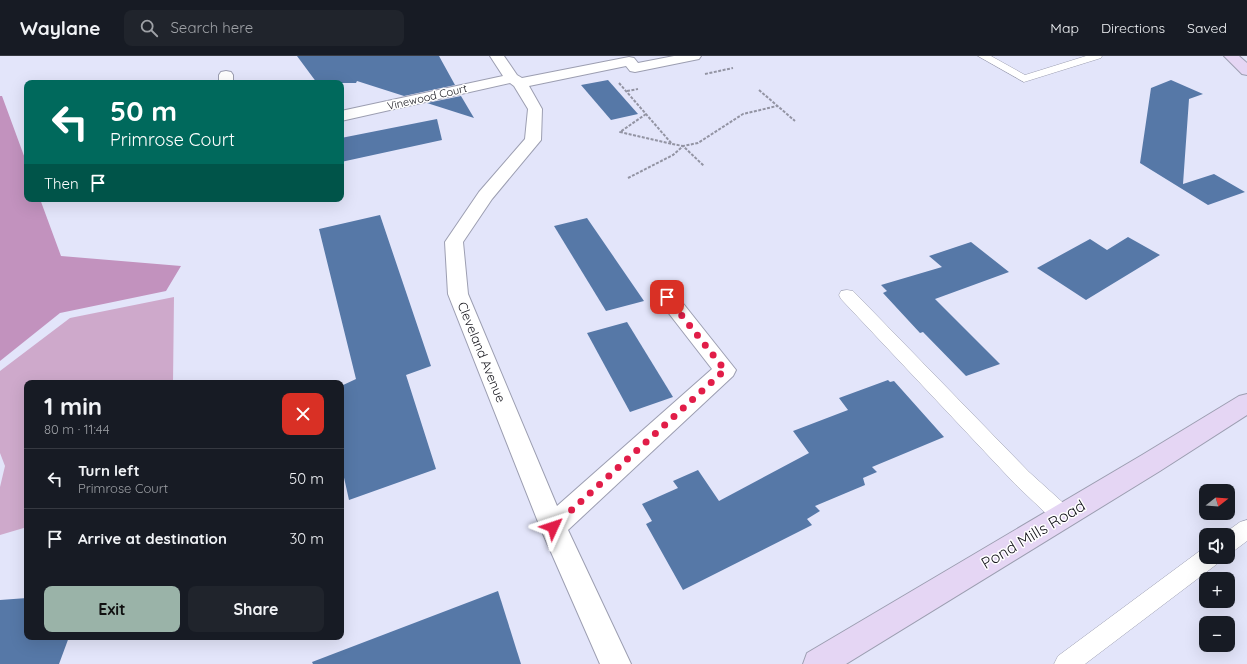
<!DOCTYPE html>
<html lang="en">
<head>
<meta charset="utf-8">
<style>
  body { margin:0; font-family:Quicksand,sans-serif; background:#20242c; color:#f1f3f6; height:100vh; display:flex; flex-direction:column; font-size:15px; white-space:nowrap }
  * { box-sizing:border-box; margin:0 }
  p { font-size:13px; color:#9ea1a6 }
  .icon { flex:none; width:22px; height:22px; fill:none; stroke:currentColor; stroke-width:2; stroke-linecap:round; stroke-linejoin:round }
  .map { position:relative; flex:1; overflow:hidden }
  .details { position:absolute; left:24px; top:324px; width:320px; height:260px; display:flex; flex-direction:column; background:#171b24; border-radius:8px; box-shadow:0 4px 16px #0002 }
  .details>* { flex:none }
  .top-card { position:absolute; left:24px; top:24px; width:320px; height:122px; border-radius:8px; box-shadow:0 4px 16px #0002; background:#00695c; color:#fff; overflow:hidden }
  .needle { width:26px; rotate:73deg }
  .controls { position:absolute; left:1199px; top:428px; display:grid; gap:8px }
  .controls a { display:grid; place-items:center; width:36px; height:36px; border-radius:8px; background:#171b24; box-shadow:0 4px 16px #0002; font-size:20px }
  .pin { position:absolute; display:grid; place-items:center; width:34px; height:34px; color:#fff; margin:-17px; border-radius:8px; box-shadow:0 2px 6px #0006 }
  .me { position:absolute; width:44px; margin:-22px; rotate:48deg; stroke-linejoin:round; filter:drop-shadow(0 0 3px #0008) }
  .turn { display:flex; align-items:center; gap:14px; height:84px; padding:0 20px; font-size:18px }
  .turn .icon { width:52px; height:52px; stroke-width:2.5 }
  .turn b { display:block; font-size:28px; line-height:34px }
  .then { display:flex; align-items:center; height:38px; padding:0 20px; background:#0003; gap:8px; font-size:15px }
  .round { display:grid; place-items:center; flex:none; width:42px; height:42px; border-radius:8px; background:#20242c }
  .head { display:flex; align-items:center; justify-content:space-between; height:68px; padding:0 20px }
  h1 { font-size:24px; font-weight:700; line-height:30px }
  .primary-button { display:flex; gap:8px; margin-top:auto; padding:8px 20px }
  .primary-button a { flex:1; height:46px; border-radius:8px; background:#9ab3a8; color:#111; font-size:16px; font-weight:700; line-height:46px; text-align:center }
  .primary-button a+a { background:#20242c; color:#f1f3f6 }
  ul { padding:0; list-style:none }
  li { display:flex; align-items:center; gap:12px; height:60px; padding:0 20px; border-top:1px solid #363941 }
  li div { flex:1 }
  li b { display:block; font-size:15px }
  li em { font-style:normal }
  header { display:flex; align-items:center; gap:24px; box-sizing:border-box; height:56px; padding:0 20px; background:#171b24; border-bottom:1px solid #363941 }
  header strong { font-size:19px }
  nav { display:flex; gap:22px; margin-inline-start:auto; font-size:14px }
  .search { width:280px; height:36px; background:#20242c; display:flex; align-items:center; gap:10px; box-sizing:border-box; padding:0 14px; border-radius:8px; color:#9ea1a6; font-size:15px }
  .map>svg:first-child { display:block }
  .green { fill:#cea9cb }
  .forest { fill:#c292be }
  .building { fill:#5678a7 }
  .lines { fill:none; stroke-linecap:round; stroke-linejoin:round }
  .lane-casing { stroke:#9c9eb1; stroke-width:1 }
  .street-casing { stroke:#9c9eb1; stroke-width:2 }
  .secondary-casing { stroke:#9c9eb1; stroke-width:2 }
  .path { stroke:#9394a3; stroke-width:2; stroke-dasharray:3 1.5; stroke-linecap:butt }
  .lane { fill:#fff; fill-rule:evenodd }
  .street { fill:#fff; fill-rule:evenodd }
  .secondary { fill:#e5d6f4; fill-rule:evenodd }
  .route { stroke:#e11d48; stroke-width:7; stroke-dasharray:0 12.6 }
  .labels { text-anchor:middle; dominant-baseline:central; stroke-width:3; stroke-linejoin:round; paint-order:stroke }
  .far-street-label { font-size:11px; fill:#16161d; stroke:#fff }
  .street-label { font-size:13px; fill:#16161d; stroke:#fff }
  .near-street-label { font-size:16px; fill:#16161d; stroke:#fff }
</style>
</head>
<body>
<header>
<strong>Waylane</strong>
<div class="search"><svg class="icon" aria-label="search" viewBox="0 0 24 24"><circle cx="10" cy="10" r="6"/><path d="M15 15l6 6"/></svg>Search here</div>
<nav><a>Map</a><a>Directions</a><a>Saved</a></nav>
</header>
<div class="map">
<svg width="1247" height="608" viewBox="0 0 1247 608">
  <rect width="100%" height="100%" fill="#e3e5fa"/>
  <path class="green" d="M174 241 173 327H27V471L0 479V431L5 410 0 397V315L70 262Z"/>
  <path class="forest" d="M0 40H2L27 108V143H40L61 200 181 210 166 235 60 257 0 305Z"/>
  <g class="building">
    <path d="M297 0H439L455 29 404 40 357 25 356 27H317Z"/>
    <path d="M608 24 638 58 611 64 581 29Z"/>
    <path d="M1171 24 1203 38 1189 43 1183 128 1214 118 1245 136 1208 149 1140 107 1151 32Z"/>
    <path d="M461 40 474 62 427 47Z"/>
    <path d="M437 63 442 84 341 106V82Z"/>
    <path d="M380 159 431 310 406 319 436 413 349 444 341 408V330L356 323 319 173Z"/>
    <path d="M587 162 644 245 606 255 554 170Z"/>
    <path d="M1128 181 1160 199 1086 244 1037 212 1090 183 1107 194Z"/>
    <path d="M971 186 1009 216 935 243 1000 308 966 320 923 276 920 277 883 237 887 235 881 229 942 211 929 200Z"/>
    <path d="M627 266 673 341 630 356 587 277Z"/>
    <path d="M888 324 890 326 894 325 944 381 872 411 877 416 863 422 865 429 815 450 820 455 807 463 812 469 683 534 646 468 652 465 642 448 678 432 673 425 698 414 719 445 809 397 793 375 848 354 839 342Z"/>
    <path d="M498 535 521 608H313L312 606Z"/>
    <path d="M27 542V581H69L59 608H0V544Z"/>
  </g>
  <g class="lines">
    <defs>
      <g id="lane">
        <path d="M978 0H991L1025 19 1086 0H1102L1101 2 1024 26Z"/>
        <path d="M847 234 853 235 1029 416 1070 453 1073 460 1070 467 1063 469 1056 467 1015 428 841 243 839 239 841 235Z"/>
        <path d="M1247 464V485L1235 494 1228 497V479H1222L1240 466Z"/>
        <path d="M1206 492V501H1220L1217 508 1085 608H1054L1058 600 1201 494Z"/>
      </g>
      <g id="street">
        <path d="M490 0H504L517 19 522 22 629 1 634 2 638 7 674 0H701L699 3 694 4 635 16 630 15 626 10 529 30 542 53 541 84 492 143 463 186 468 238 557 450 712 313 660 246 657 241 660 236 667 234 674 236 736 314 733 320 568 474 631 608H600L540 471 448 238 445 186 479 136 525 83 528 53 514 30 510 27 341 65V55L503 20Z"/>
        <path d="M226 15 231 16 233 19V27H219V19L221 16Z"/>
      </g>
      <g id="secondary">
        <path d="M1224 0H1239L1247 7V19L1242 18Z"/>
        <path d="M1247 338V359L1160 415 846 608H803L807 597 1142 399 1239 340Z"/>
      </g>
    </defs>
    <use href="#lane" class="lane-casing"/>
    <use href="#street" class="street-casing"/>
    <use href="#secondary" class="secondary-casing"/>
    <g class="path">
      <path d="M705 18 733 12"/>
      <path d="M619 27 672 88 683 90 704 110"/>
      <path d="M759 34 795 65"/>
      <path d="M627 35 638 33"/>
      <path d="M646 58 620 76 672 88"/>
      <path d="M628 122 673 99 683 90 698 87 743 58 777 50"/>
    </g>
    <use href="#lane" class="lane"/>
    <use href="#street" class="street"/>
    <use href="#secondary" class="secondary"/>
  </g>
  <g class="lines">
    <path class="route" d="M553 471 725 314 667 241"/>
  </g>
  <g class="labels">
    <g class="far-street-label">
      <text transform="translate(427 41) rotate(-13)">Vinewood Court</text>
    </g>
    <g class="street-label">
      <text transform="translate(482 296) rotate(68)">Cleveland Avenue</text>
    </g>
    <g class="near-street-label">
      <text transform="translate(1033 478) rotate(-31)">Pond Mills Road</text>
    </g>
  </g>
</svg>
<div class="controls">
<a><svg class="needle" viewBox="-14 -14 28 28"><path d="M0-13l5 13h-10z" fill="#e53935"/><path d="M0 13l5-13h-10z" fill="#9ea1a6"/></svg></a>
<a><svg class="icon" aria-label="sound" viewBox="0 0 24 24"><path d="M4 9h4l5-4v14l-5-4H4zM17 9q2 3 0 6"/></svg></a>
<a>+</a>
<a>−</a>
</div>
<div class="pin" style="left:667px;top:241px;background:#d93025"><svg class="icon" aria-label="arrive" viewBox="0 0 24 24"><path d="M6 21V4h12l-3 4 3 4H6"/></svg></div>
<svg class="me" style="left:553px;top:471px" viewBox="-20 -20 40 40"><path d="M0-17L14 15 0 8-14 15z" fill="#e11d48" stroke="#fff" stroke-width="4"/></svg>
<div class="top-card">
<div class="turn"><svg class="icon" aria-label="left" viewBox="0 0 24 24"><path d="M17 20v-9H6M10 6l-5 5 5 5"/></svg><div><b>50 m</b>Primrose Court</div></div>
<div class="then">Then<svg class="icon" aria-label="arrive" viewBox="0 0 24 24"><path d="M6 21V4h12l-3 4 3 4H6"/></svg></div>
</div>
<section class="details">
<div class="head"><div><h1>1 min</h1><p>80 m · 11:44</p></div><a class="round" style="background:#d93025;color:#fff"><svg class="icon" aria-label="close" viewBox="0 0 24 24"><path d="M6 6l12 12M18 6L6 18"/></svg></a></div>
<ul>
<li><svg class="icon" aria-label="left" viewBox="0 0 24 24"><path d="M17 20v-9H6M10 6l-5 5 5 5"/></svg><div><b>Turn left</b><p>Primrose Court</p></div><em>50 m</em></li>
<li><svg class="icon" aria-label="arrive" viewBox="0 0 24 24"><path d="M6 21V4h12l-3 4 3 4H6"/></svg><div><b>Arrive at destination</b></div><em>30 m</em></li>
</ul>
<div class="primary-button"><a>Exit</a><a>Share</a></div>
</section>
</div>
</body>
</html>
